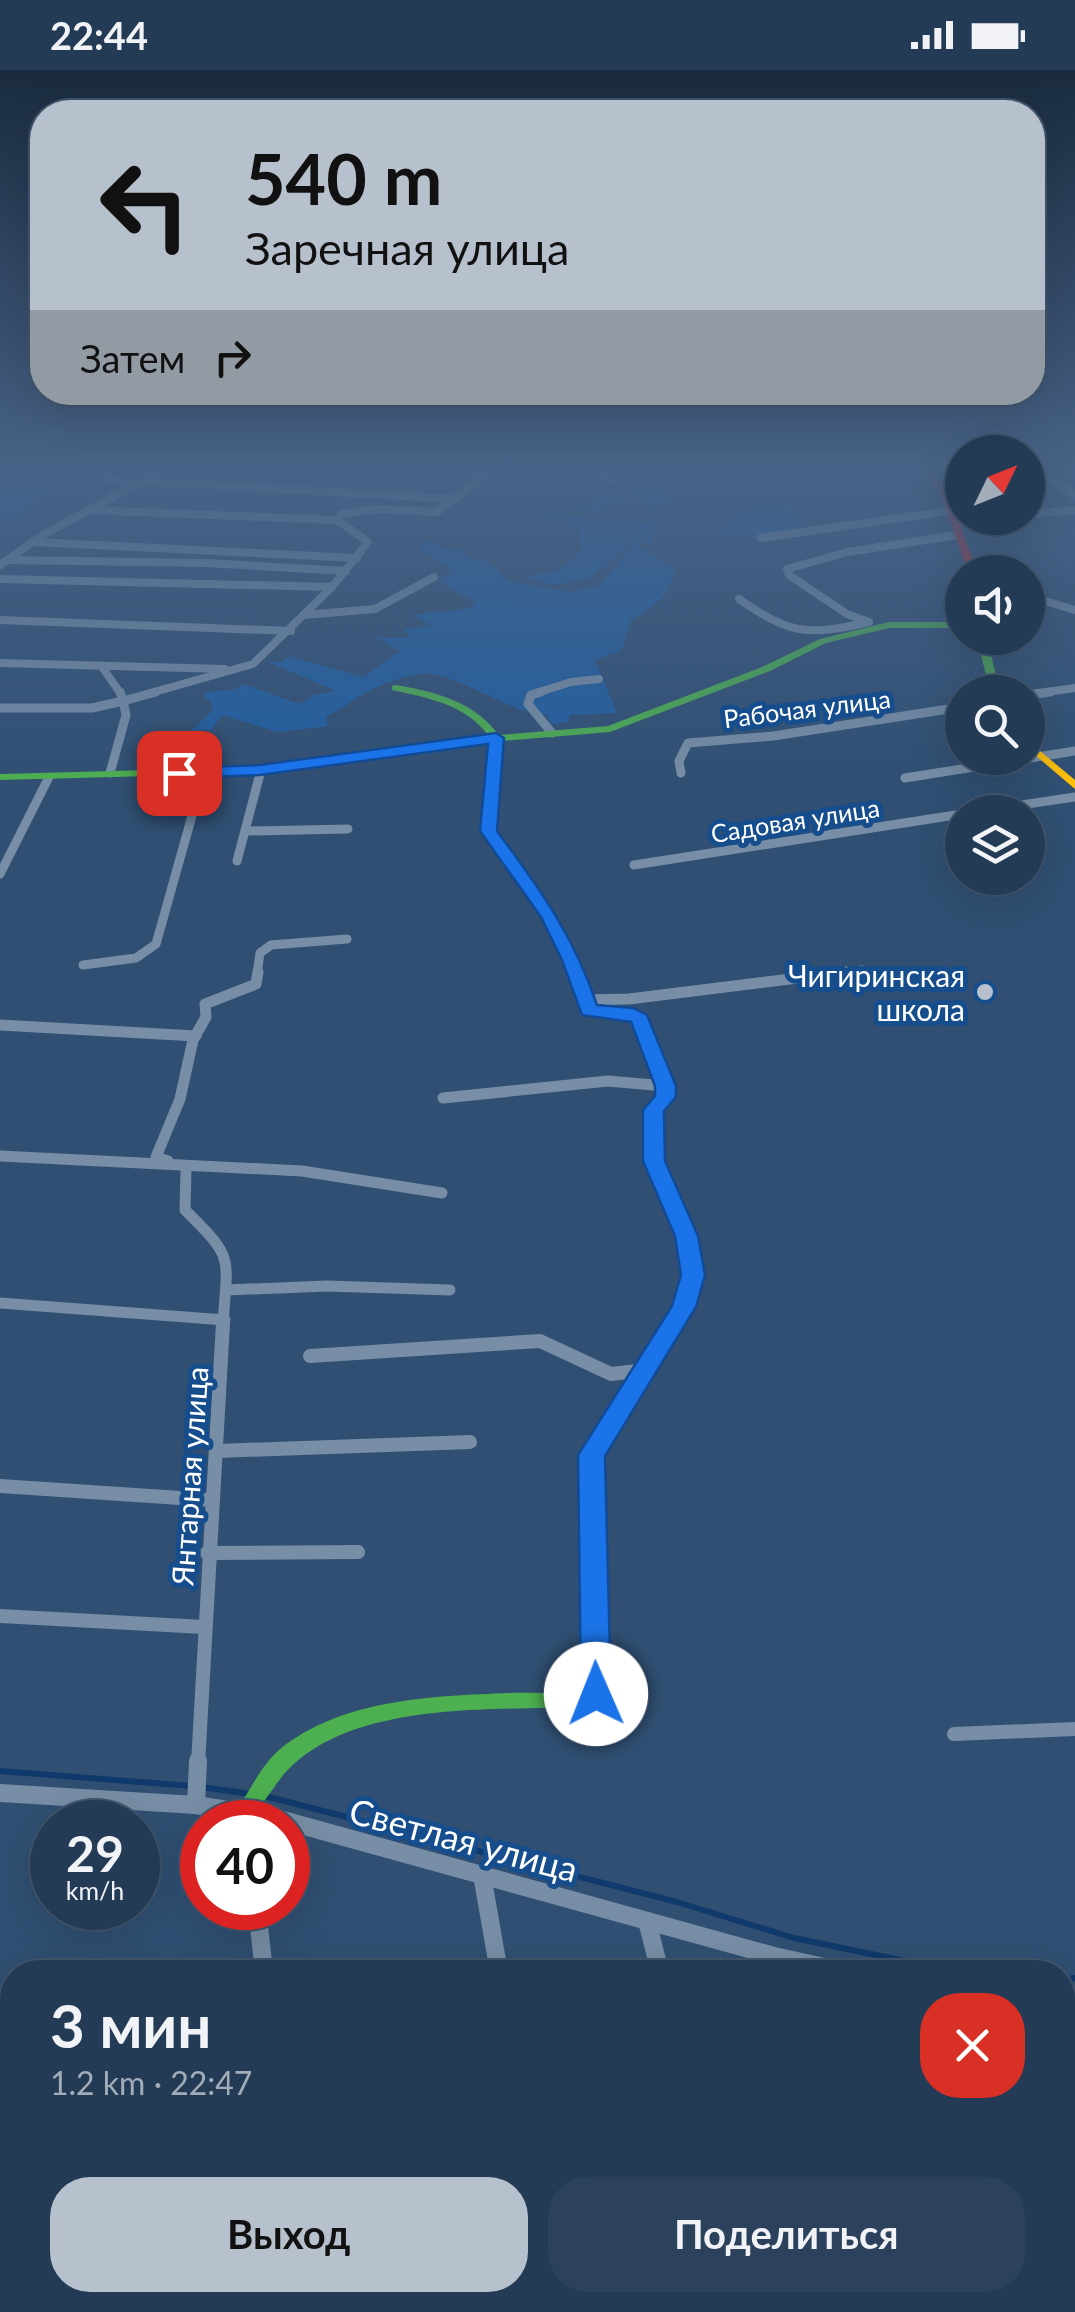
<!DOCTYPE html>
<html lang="ru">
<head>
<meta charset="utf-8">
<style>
  body { margin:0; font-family:Lato,sans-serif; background:#2c425c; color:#f1f3f6; height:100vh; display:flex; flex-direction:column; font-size:38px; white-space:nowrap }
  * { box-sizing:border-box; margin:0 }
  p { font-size:32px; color:#a3adb9 }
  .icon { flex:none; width:55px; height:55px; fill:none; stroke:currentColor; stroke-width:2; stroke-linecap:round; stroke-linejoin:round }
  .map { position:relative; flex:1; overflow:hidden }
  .side { position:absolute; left:0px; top:1890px; width:1075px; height:352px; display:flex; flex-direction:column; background:#243b56; border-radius:40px 40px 0 0; box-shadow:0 10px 40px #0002,0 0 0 2px #41556c }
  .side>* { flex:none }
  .banner { position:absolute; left:30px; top:30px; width:1015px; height:305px; border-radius:40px; box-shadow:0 10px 40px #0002,0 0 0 2px #41556c; background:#b7c1ce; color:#111; overflow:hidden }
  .needle { width:65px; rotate:47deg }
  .fabs { position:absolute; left:945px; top:365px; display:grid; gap:20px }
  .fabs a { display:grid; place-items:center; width:100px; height:100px; border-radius:50%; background:#243b56; box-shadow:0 10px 40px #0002,0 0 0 2px #41556c; font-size:50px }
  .speed { position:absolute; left:30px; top:1730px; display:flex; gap:20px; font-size:50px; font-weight:700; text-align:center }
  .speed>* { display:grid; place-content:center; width:130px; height:130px; border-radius:50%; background:#243b56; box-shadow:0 10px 40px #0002,0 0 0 2px #41556c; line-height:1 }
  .speed small { font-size:25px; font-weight:400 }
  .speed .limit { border:15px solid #d22; background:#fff; color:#111 }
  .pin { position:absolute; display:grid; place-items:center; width:85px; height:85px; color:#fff; margin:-42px; border-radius:20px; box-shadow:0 5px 15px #0006 }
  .me { position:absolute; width:110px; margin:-55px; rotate:359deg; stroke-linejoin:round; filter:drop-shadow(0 0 8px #0008) }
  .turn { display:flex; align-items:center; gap:35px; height:210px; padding:0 50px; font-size:45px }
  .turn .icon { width:130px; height:130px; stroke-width:2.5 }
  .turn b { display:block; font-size:70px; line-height:85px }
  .then { display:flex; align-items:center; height:95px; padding:0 50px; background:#0003; gap:20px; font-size:38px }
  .round { display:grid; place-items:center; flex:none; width:105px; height:105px; border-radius:40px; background:#2c425c }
  .overview { display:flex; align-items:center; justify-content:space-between; height:170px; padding:0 50px }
  h1 { font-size:60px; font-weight:700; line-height:75px }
  .primary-button { display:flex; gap:20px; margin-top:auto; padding:20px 50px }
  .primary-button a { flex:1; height:115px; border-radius:40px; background:#b7c1ce; color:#111; font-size:40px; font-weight:700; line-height:115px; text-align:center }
  .primary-button a+a { background:#2c425c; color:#f1f3f6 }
  .status { display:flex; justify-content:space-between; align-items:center; height:70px; padding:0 50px; background:#243b56; direction:ltr }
  .status svg { height:28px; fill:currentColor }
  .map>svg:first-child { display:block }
  .green { fill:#205ea0 }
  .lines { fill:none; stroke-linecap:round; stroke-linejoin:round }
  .stream { stroke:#103a6b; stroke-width:6 }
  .street-far4 { stroke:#778ea6; stroke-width:8 }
  .street-far3 { stroke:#778ea6; stroke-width:9 }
  .street-far2 { stroke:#778ea6; stroke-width:11 }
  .street-far1 { stroke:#778ea6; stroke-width:14 }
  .street { stroke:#778ea6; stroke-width:18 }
  .fast { fill:#4caf50; fill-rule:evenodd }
  .slow { fill:#ffc107; fill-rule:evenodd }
  .jam { fill:#c62828; fill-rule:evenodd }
  .route { fill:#1a73e8; stroke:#114b97; stroke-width:2.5 }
  .poi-dot { fill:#b7c1ce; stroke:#154d8d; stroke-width:4 }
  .labels { text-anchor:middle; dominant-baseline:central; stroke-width:10; stroke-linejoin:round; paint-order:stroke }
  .far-street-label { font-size:25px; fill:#fff; stroke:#154d8d }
  .poi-label { font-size:30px; fill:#fff; stroke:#154d8d; text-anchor:end }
  .street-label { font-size:30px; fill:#fff; stroke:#154d8d }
  .near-street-label { font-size:35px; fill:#fff; stroke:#154d8d }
</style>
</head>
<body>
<div class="status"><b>22:44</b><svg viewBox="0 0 49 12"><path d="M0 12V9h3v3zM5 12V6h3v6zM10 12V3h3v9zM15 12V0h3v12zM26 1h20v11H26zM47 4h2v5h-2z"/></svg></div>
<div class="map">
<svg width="1075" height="2242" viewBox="0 0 1075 2242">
  <rect width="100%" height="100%" fill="#304f72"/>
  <g class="green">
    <path d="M6 399H111L113 403 84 417 39 427 27 446 0 451V411Z"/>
    <path d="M593 399H699L743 433 701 408 670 422 668 427 674 433 657 439 635 437 643 432 632 429 599 438 615 443 575 441 572 438 593 433 594 426 623 424 628 416 611 412 592 415 600 422H573L579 421 575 414 598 411Z"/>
    <path d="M792 435 804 462 761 468 718 467C729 435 763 436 792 435Z"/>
    <path d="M553 444 656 453 652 473 641 472 639 477C651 481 661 493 675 499 669 528 655 536 631 550L622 580 595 590 617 643 570 645 568 652 551 654 547 645C508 644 453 599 419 604 399 607 377 616 360 626 347 634 339 642 326 646L328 656 278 662 222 645 211 660H192L213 640 210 630 204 627 206 622 233 620 244 614 299 634 314 625 336 621 268 592H282L289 586 363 607 400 581 377 568 411 567 403 560 431 555 414 546C436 538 456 546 477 533L438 511 452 500 418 478 423 472 433 471C443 480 452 482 464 479L467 487 486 491 509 511 569 522 598 516 631 479V468L627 466V478L589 509 553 515 524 508 561 499 582 481 578 459 564 450 544 449V445Z"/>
  </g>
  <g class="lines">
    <g class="stream">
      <path d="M0 1701 191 1716"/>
      <path d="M201 1717 251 1724"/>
      <path d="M265 1726 677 1832 794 1868 958 1902"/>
      <path d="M1062 1910 1075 1908"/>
    </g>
    <g class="street-far4">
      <path d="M451 399 488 403"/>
      <path d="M598 399 610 411"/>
      <path d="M1034 399 1075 425"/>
      <path d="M107 409 455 429"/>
      <path d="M88 440 337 450 368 472 332 517 253 594 147 624"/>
      <path d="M1028 444 1075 440"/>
      <path d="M337 450 341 444 377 439 437 442 492 399"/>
      <path d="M956 452 998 448"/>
      <path d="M761 468 955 440"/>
      <path d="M34 472 357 488"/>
      <path d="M8 490 206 493 346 501"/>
      <path d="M0 495 43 465 164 399"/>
      <path d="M0 509 332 517"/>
      <path d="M1028 526 1075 540"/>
      <path d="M739 529C791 565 808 566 869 552L847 544 789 505 787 499 847 482 958 465"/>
      <path d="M304 545 375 539 434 507"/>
      <path d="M0 550 291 561"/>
      <path d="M0 593 225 599"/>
      <path d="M102 597 121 624"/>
      <path d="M533 624 571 612 599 609"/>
      <path d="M1033 624 1075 618"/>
    </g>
    <g class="street-far3">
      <path d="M541 622 531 625 528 634 552 663"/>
      <path d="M1028 625 1050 622"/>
      <path d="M0 638H92L123 631 120 622"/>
      <path d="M110 703 126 645 123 631 156 622"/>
      <path d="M681 703 679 691 688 673 773 666 962 637"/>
      <path d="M905 708 1075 681"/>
      <path d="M974 742 1075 727"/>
      <path d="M248 761 348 759"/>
      <path d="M237 791 261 700"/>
      <path d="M634 795 962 744"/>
      <path d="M0 804 49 707"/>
      <path d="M83 895 136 888 156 874 204 703"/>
      <path d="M257 904 260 883 271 875 347 869"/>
      <path d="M827 904 862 900"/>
    </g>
    <g class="street-far2">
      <path d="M584 930 629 929 847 902"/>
      <path d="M0 955 196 966"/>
      <path d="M443 1028 608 1011 665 1016"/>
      <path d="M0 1086 302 1101 442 1123"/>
      <path d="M168 1091 156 1087 180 1029 193 970 206 947 205 934 256 914 258 902"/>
      <path d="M186 1097 185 1140C236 1190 227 1186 223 1255"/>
      <path d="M226 1220 327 1216 450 1220"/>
      <path d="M0 1233 225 1250"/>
    </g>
    <g class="street-far1">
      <path d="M310 1286 540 1271 611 1304 646 1300"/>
      <path d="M217 1381 470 1372"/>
      <path d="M0 1416 210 1430"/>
      <path d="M207 1483 358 1482"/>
      <path d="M0 1546 204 1557"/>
      <path d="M954 1664 1075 1659"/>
      <path d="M198 1694 223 1253"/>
    </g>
    <g class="street">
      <path d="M0 1723 196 1735 272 1747 774 1886 847 1902"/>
      <path d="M196 1735 198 1691"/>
      <path d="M482 1805 499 1902"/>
      <path d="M257 1838 264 1902"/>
      <path d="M647 1851 660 1902"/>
      <path d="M1062 1932 1075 1931"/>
      <path d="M1062 2202 1075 2200"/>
      <path d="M303 2230 304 2242"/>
      <path d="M561 2230 564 2242"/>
      <path d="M740 2230 743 2242"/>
      <path d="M837 2242 905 2230"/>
    </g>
    <g class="fast">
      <path d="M889 552H962V558H889L826 573 770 601 610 662 501 671 494 761 556 847 572 878 566 882 561 881 544 847 482 761 490 672 261 703 0 710V704L261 697 489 666C465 634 428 628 392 620V616L396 615C436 622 473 631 499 665L608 656 762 597 820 569Z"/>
      <path d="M977 568H987L1000 622H990Z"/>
      <path d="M686 1224 694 1229 601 1385 606 1624 603 1630 581 1637C487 1641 331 1629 273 1719 266 1729 256 1740 257 1752H237L236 1743 239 1737C251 1718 262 1695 279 1680 341 1629 432 1626 509 1623 534 1622 562 1625 586 1619L583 1385 680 1225Z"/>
    </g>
    <path class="slow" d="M1028 671 1075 710V719L1028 679Z"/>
    <g class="jam">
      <path d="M919 399H928L949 423 977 502H968L941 424Z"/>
      <path d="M566 874 572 878 594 937 633 940 645 947 672 1016V1027L660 1041C660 1056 658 1073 661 1089 673 1137 713 1181 692 1233L686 1234 678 1229C690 1166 657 1143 646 1087 643 1072 645 1055 646 1040L658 1026V1016L634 952 629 948 589 945 582 941 560 878Z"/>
    </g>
  </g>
  <linearGradient id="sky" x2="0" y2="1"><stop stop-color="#1a2b3f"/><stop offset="0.56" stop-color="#486387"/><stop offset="1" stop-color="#486387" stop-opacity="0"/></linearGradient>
  <rect width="1075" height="713" fill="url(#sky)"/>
  <path class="route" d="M496 663 504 668 497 761C540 819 574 866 597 935L633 938 647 945 676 1016V1027L664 1041 665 1091 698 1166 705 1205 696 1237 605 1386 611 1624 607 1633 596 1637 586 1633 581 1624 578 1385 672 1236 681 1205 675 1166 643 1091V1040L655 1026V1016L631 952 582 945 562 890 541 847 480 761 488 674 260 705 179 708 171 703 179 698 260 695Z"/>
  <circle class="poi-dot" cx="985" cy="922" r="10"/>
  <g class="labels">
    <g class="far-street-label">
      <text transform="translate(807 638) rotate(-7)">Рабочая улица</text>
      <text transform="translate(795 750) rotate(-9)">Садовая улица</text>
    </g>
    <g class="poi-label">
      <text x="965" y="905">Чигиринская<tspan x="965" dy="34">школа</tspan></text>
    </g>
    <g class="street-label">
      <text transform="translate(189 1406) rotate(-86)">Янтарная улица</text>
    </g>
    <g class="near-street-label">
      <text transform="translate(464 1769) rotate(15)">Светлая улица</text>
    </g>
  </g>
</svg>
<div class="fabs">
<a><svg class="needle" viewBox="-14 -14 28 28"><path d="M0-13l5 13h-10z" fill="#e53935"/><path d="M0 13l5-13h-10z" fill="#a3adb9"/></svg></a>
<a><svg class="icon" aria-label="sound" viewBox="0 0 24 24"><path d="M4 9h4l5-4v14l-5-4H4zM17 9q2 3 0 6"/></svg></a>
<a><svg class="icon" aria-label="search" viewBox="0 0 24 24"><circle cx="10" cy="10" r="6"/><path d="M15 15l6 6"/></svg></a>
<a><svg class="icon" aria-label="layers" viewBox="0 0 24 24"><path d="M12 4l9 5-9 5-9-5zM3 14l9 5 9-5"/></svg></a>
</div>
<div class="speed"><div>29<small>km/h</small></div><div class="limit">40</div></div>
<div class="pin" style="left:179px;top:703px;background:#d93025"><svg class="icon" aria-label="arrive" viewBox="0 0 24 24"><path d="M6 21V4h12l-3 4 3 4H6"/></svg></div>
<svg class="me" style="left:596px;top:1624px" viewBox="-20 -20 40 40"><circle r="19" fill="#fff"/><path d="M0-13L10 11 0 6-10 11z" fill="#1a73e8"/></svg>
<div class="banner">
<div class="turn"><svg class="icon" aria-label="left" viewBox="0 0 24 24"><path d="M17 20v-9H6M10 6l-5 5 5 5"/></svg><div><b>540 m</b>Заречная улица</div></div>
<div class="then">Затем<svg class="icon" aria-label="right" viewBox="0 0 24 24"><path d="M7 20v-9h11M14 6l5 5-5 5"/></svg></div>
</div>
<section class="side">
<div class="overview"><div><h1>3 мин</h1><p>1.2 km · 22:47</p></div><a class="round" style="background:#d93025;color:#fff"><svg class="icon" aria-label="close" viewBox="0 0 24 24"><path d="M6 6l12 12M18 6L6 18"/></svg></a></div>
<div class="primary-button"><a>Выход</a><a>Поделиться</a></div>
</section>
</div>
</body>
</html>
